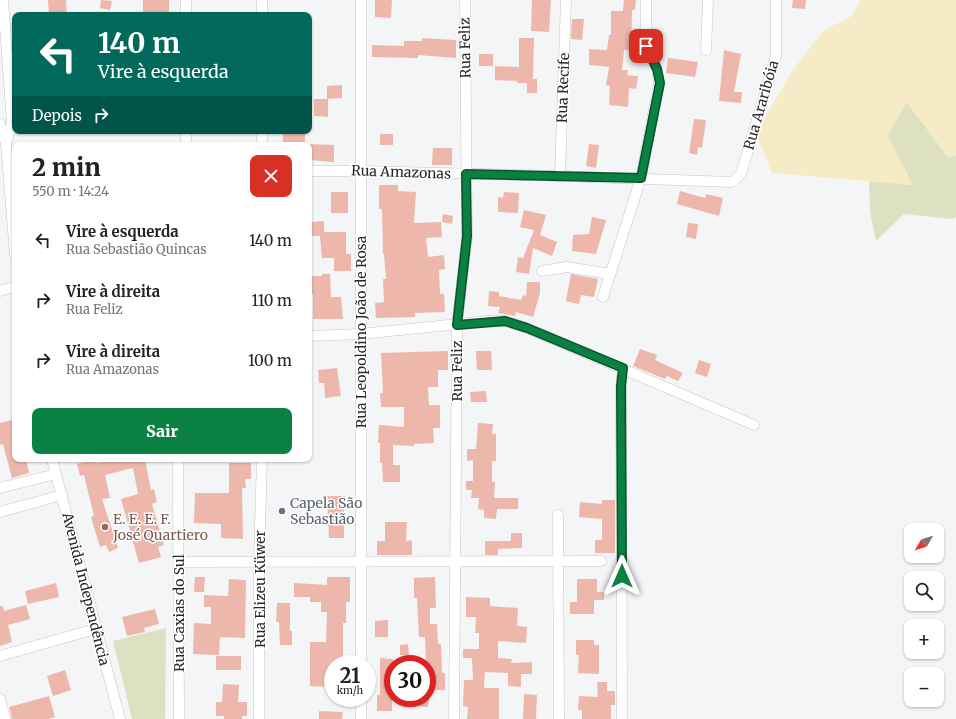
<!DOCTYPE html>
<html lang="pt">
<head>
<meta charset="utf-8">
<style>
  body { margin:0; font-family:Merriweather,serif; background:#f6f6f6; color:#222; height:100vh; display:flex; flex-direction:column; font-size:15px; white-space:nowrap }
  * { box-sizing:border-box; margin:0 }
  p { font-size:13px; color:#767676 }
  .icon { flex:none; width:22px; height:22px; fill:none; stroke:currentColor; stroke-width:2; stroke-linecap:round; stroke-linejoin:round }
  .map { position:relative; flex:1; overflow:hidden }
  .side { position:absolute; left:12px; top:142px; width:300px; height:320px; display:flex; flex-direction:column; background:#fff; border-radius:8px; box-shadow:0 1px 3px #0004 }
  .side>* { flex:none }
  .hud { position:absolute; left:12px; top:12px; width:300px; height:122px; border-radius:8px; box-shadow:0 1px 3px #0004; background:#00695c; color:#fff; overflow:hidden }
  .needle { width:26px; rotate:231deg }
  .controls { position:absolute; left:904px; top:523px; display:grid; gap:8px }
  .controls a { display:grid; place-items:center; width:40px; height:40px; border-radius:8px; background:#fff; box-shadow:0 1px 3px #0004; font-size:20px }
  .speed { position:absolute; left:324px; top:655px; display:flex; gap:8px; font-size:20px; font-weight:700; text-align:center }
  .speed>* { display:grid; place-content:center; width:52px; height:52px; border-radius:50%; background:#fff; box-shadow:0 1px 3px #0004; line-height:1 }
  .speed small { font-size:10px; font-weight:400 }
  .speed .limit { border:6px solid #d22; background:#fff; color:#111 }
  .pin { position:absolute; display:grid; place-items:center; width:34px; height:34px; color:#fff; margin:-17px; border-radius:8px; box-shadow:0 2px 6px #0006 }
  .me { position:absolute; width:44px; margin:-22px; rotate:0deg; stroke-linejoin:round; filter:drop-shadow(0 0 3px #0008) }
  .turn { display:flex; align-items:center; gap:14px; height:84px; padding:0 20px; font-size:18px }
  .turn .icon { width:52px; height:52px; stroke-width:2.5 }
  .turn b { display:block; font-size:28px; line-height:34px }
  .then { display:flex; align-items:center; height:38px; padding:0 20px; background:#0003; gap:8px; font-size:15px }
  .round { display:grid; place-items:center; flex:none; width:42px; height:42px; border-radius:8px; background:#f6f6f6 }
  .headline { display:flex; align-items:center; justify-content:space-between; height:68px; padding:0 20px }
  h1 { font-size:24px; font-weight:800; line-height:30px }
  .primary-button { display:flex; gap:8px; margin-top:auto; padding:8px 20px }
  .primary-button a { flex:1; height:46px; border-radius:8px; background:#0b8043; color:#fff; font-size:16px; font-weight:800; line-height:46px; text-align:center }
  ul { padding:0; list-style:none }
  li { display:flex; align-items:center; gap:12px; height:60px; padding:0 20px }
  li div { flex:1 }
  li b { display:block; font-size:15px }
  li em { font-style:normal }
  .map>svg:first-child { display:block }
  .green { fill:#dee1c1 }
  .sand { fill:#f5ebc6 }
  .building { fill:#eeb7ac }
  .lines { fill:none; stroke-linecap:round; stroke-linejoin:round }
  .minor-casing { stroke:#c5c6c7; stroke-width:11 }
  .minor { stroke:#fff; stroke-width:10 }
  .route-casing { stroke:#07532c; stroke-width:10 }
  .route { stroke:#0b8043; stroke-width:7 }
  .worship-dot { fill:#6b7280; stroke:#fff; stroke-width:1.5 }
  .education-dot { fill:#8d6e63; stroke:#fff; stroke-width:1.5 }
  .labels { text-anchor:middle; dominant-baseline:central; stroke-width:3; stroke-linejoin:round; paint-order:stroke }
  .street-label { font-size:14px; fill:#282829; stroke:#fff }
  .worship-label { font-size:14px; fill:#5b616d; stroke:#fff; text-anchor:start }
  .education-label { font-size:14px; fill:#785e54; stroke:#fff; text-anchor:start }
</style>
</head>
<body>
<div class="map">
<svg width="956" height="719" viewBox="0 0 956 719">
  <rect width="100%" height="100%" fill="#f3f5f6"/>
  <g class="green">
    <path d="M907 102 948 157 956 156V217L952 219 904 214 876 241 870 212 869 181 913 185 887 135Z"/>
    <path d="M166 628 165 719H132L113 641Z"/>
  </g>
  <path class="sand" d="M860 0H956V156L948 157 907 103 887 135 913 185 772 173 756 134 792 71 824 30 852 16Z"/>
  <g class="building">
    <path d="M48 0H66L67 15H49Z"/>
    <path d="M101 0 112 1 110 10 100 8Z"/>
    <rect x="143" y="0" width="26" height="15"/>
    <path d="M375 0H392L391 18 375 17Z"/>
    <path d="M532 0H551L549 32 531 31Z"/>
    <path d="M624 0H636L635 10H632L631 51 624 50 622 70H628L627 75 638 76 636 89 629 88 628 107 609 105 610 86 606 85 609 67 589 65V49L607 50 609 35H611V11H623Z"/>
    <path d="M793 0H806L805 9 792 8Z"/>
    <path d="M572 19H584L582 40 571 39Z"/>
    <path d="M422 38 456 40V58L418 55V58L372 57V45L404 46V41H422Z"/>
    <path d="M519 38H534L533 79H537V93H527V83H517V81L495 80V66L519 67Z"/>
    <path d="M724 50 741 54 734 92H742L741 103 719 101Z"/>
    <rect x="479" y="54" width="14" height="12"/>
    <path d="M668 58 698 62 695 77 666 73Z"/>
    <path d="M342 85V98L327 99V86Z"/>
    <path d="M314 99H328V117L314 116Z"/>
    <path d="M694 119 706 120 702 148 698 147 697 155 689 153Z"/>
    <path d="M292 131H305V145H283V133H292Z"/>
    <rect x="380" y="134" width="13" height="11"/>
    <path d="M309 144 334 145V162L309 160Z"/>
    <path d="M589 144 599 145 596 168 586 166Z"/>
    <path d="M433 148H452V165H432Z"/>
    <path d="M379 185H398V191L416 192 414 223 441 222 442 237 426 238 428 257 444 255 445 269 439 270 440 294H444L445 312 415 313V317L376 318 375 303 384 302 383 279H386L384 254H383L382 209H379Z"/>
    <path d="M680 191 705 198 706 194 723 198 719 216 677 204Z"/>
    <rect x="331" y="192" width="17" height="21"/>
    <path d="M504 192 519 193 518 213 498 212V197L503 198Z"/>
    <path d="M524 210 546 215 540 235 557 242 552 256 533 248 529 274 516 272 518 257 523 258 534 230 520 227Z"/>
    <path d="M443 214 453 216 452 224 442 222Z"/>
    <path d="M592 217 606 220 596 254 572 251 573 235 589 234Z"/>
    <path d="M324 221V232H346V254H351V271H334V258H322L320 236H312V222Z"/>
    <path d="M688 223 698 224 696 239 686 237Z"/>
    <path d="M322 274H330L331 297H341L343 319H313V294H309V276H322Z"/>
    <path d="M571 274 598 279 594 297 581 295 579 304 566 301Z"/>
    <path d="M527 282H540V293L533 317 516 312 515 316 498 313 500 307 488 306 489 291 499 292V296L521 300 523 295 526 296Z"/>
    <path d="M640 349 657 355 655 360 683 373 678 381 667 376 665 379 633 366Z"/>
    <path d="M448 351V370H438V387H428L429 405H440V428H433L434 443 414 444V446L393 445V465H400V482H383L382 463H380V443H378L379 425 404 427V407H381L380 393H383L381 353Z"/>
    <path d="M476 351H491L492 370H477Z"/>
    <path d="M699 360 711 364 707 377 695 373Z"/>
    <path d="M337 368 341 396 325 398 324 383H319L318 370Z"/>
    <path d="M486 391 487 402H471L470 392Z"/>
    <path d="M12 420 15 431V459H26L29 473 12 478 3 444 0 445V423Z"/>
    <path d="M478 423 493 424 492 434H496V461H492V482H495L494 498H518V509H497L496 519 484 518V510L478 509 479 498H471L472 490H466V481H473V460L467 461V449H476Z"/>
    <path d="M95 459 96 463 112 459H145L151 490 154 489 157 502 152 504 164 545 158 547 161 557 139 563 121 499 138 494 133 468 105 475 110 498 102 499 118 548 109 552 106 545 100 547 91 517 94 516 84 475 80 476 77 464Z"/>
    <path d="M229 463H251V479H245L246 488H242L243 539 221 538V524L194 523 195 493H229Z"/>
    <path d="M327 496H345V509H344V538H329Z"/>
    <path d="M602 500H615V553H595V540H602V519L579 517 580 502 602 504Z"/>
    <path d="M385 522H407L406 541 412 540V555H377V541H385Z"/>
    <path d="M511 533H522V548L498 549V555H485V541H511Z"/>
    <path d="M195 577H205L204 592H194Z"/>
    <path d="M327 577H350V602H346V623H343V661H333V687L310 686V642H326L327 612H321V602H310V597H294V583L327 585Z"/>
    <path d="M435 577 436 608H430V624H437L438 644H441L442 673H445V690H427L425 637H419L417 598H414V578Z"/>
    <path d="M229 579 246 580 245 638 220 637 219 655 193 654 194 623 211 624V607H204V595L228 596Z"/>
    <path d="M577 579H597V592H604V600H594V614H570V602H577Z"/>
    <path d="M56 583 59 597 28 604 25 591Z"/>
    <path d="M466 597 490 598V606L518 608 517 626 527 627 526 643 498 641V658L512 659 511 663 532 662V674H521V687L508 686V673L485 672 484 688H499V719H467L468 707 463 706 464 680H473L472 658H463V649H479V633H475L476 617H466Z"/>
    <path d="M277 603H290V631H292V645H280L279 622H276Z"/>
    <path d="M26 605 30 619 8 625 12 642 0 646V606H3L4 611Z"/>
    <path d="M155 609 159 624 144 628 145 632 127 636 122 617Z"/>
    <path d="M388 620V637H375V621Z"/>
    <path d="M576 640H594V645H599V674L578 673 579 655H576Z"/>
    <path d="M408 644 409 655H400V645Z"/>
    <rect x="216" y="656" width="25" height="14"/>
    <path d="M380 658 393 659 392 711H377V695H380Z"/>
    <path d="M65 670 71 690 53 696 47 676Z"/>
    <path d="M597 682H607V691H615V705H611V719H582V710H578L579 696 598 697Z"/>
    <path d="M223 684 239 685 238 702H247V716H242V719H224V716H216V702H222Z"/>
    <path d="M524 694 537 695 536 719H523Z"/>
    <path d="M49 696 55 717 48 719H12L9 707Z"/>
    <path d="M412 698H429L428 707 417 706Z"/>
    <path d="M319 711 343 712 342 719H319Z"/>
  </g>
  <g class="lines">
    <defs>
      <g id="minor">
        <path d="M3 0 12 123 6 143"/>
        <path d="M186 15V0"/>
        <path d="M262 15V0"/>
        <path d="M706 50 708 0"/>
        <path d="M0 124 6 143 15 255"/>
        <path d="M186 131V145"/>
        <path d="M262 145V131"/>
        <path d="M309 171H361L560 176 732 182 741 174 776 56V0"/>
        <path d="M560 176 566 0"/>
        <path d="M542 271 567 267 610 274"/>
        <path d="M0 291 15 287"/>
        <path d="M603 297 641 178 659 83 657 69 646 45V0"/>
        <path d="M309 336 361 334 487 321H505L527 328 754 425"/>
        <path d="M52 459 120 719"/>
        <path d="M178 459 179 719"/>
        <path d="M0 488 56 474"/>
        <path d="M0 512 62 495"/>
        <path d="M558 515 559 719"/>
        <path d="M179 562 601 561"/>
        <path d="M0 656 95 629"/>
        <path d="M361 664V0"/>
        <path d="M361 698V719"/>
        <path d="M0 699 5 719"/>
        <path d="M259 719V562L262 459"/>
        <path d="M454 719 457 325 467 236 465 0"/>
        <path d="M622 719 621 386 623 368"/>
      </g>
    </defs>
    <use href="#minor" class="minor-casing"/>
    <use href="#minor" class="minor"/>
  </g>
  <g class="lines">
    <defs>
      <path id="route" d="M622 576 621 386 623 368 527 328 505 321 457 325 467 236 466 174 641 178 660 83 657 69 646 46"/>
    </defs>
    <use href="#route" class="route-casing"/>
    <use href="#route" class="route"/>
  </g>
  <circle class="worship-dot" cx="282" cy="511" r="4"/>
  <circle class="education-dot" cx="105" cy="527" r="4"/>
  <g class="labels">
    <g class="street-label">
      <text transform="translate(465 48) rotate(-91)">Rua Feliz</text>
      <text transform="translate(563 88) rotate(-88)">Rua Recife</text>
      <text transform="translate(761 105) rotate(-74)">Rua Araribóia</text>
      <text transform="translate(401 172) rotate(2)">Rua Amazonas</text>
      <text transform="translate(361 332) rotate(-90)">Rua Leopoldino João de Rosa</text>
      <text transform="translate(457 371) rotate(-90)">Rua Feliz</text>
      <text transform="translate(86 589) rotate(76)">Avenida Independência</text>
      <text transform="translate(260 589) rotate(-90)">Rua Elizeu Küwer</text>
      <text transform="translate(179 613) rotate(-90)">Rua Caxias do Sul</text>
    </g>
    <g class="worship-label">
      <text x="290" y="503">Capela São<tspan x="290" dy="16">Sebastião</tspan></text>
    </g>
    <g class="education-label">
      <text x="113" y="519">E. E. E. F.<tspan x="113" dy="16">José Quartiero</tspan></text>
    </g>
  </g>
</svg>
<div class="controls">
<a><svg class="needle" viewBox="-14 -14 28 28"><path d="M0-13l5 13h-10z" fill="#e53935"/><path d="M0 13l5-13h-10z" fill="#767676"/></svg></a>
<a><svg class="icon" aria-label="search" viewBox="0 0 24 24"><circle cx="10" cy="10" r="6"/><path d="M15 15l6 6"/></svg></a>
<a>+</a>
<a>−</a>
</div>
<div class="speed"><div>21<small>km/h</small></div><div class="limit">30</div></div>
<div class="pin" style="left:646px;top:46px;background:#d93025"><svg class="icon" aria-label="arrive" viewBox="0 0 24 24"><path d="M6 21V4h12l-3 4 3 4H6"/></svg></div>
<svg class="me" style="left:622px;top:576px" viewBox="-20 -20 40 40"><path d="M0-17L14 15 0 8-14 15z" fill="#0b8043" stroke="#fff" stroke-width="4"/></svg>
<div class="hud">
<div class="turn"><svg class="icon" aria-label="left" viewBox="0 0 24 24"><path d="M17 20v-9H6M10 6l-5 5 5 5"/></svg><div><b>140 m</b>Vire à esquerda</div></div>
<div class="then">Depois<svg class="icon" aria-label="right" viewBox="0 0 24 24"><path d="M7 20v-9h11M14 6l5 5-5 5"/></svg></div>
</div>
<section class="side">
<div class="headline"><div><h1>2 min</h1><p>550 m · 14:24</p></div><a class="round" style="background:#d93025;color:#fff"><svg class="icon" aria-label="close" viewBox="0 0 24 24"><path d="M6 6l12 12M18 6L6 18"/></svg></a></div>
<ul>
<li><svg class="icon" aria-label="left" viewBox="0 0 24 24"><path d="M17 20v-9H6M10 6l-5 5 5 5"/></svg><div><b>Vire à esquerda</b><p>Rua Sebastião Quincas</p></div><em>140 m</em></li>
<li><svg class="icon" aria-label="right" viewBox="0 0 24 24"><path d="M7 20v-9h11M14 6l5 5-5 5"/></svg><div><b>Vire à direita</b><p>Rua Feliz</p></div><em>110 m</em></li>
<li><svg class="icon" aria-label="right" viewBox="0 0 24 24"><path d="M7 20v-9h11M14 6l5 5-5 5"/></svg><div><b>Vire à direita</b><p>Rua Amazonas</p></div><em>100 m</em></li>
</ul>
<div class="primary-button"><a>Sair</a></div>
</section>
</div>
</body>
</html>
